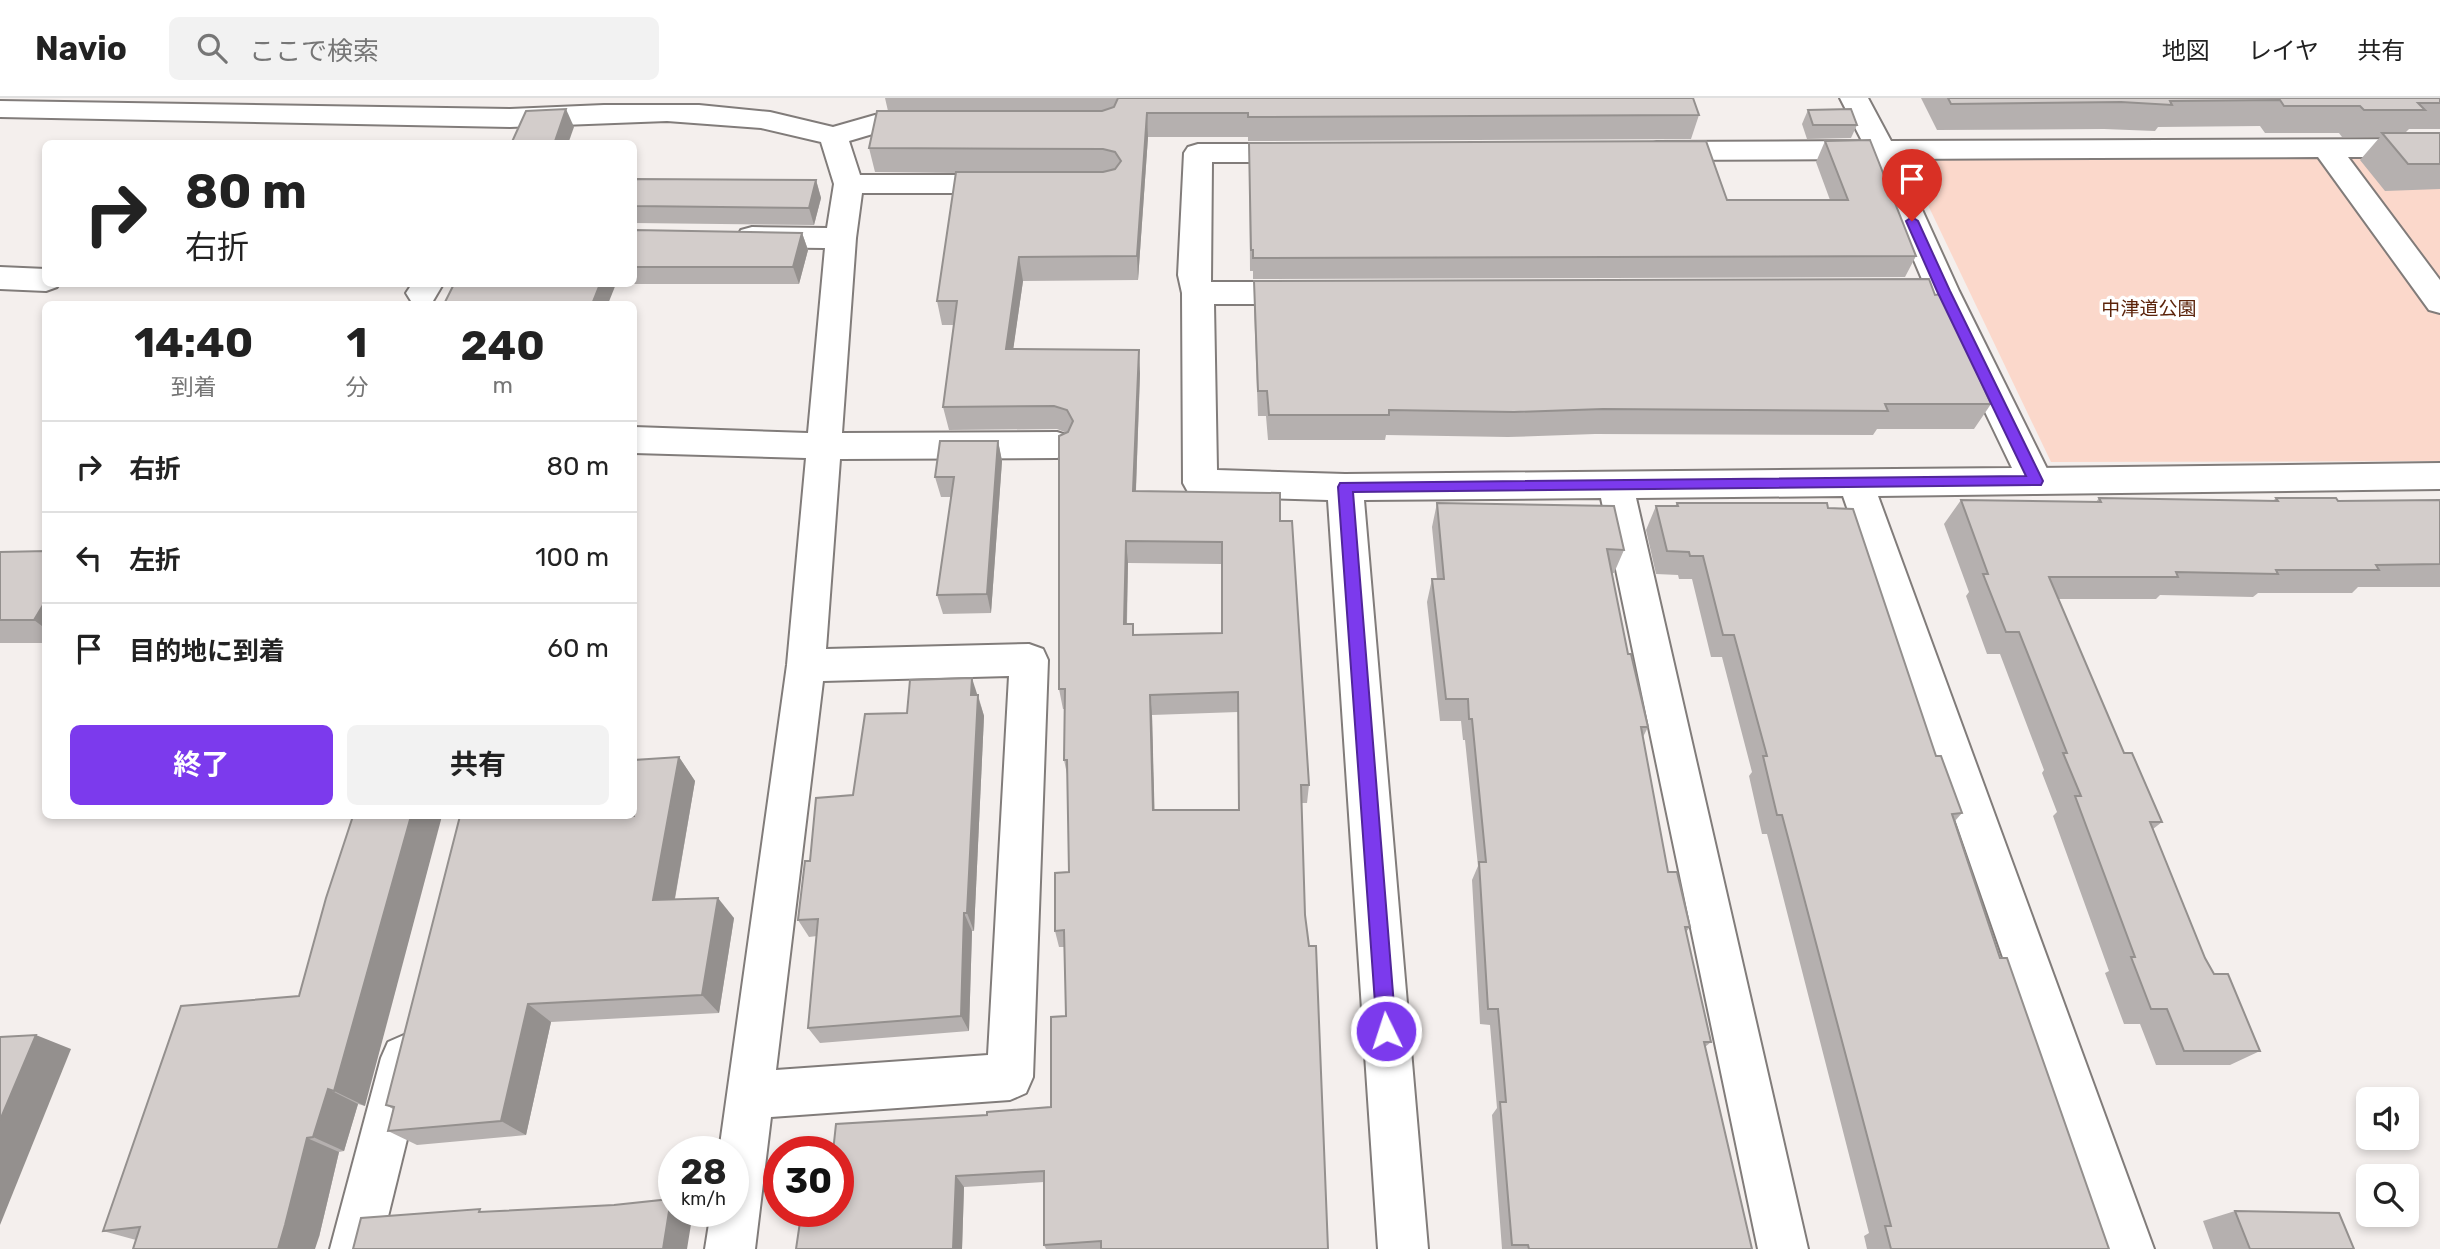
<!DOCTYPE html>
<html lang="ja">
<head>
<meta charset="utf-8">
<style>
  body { margin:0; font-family:Rubik,"Noto Sans JP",sans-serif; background:#f2f2f2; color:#222; height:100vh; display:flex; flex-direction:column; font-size:26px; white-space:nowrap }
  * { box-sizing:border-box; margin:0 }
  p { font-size:23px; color:#767676 }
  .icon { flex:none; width:38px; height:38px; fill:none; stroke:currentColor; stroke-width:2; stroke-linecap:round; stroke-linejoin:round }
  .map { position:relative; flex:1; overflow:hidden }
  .details { position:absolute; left:42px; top:203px; width:595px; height:518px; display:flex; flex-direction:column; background:#fff; border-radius:10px; box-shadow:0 4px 10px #0003 }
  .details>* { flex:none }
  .guide { position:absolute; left:42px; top:42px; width:595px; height:147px; border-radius:10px; box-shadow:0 4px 10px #0003; background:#fff; color:#222; overflow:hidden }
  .tools { position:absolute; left:2356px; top:989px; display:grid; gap:14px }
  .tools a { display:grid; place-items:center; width:63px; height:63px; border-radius:10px; background:#fff; box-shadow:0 4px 10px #0003; font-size:35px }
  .speed { position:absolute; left:658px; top:1038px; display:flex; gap:14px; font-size:35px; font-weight:700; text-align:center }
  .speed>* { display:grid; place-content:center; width:91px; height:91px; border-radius:50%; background:#fff; box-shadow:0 4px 10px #0003; line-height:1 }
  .speed small { font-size:18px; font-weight:400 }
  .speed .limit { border:10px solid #d22; background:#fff; color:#111 }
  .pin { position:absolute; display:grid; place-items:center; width:60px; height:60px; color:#fff; margin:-72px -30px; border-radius:50% 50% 50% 0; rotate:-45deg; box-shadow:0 0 7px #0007 }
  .pin .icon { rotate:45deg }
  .me { position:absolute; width:77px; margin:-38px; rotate:356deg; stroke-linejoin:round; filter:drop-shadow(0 0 5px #0008) }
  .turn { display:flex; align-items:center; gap:24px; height:147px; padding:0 28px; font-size:32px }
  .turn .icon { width:91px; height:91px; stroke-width:2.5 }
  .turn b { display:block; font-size:49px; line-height:60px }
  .eta { display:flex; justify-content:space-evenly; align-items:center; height:119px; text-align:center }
  .eta b { font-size:42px; font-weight:700; line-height:49px }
  .primary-button { display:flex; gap:14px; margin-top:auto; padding:14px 28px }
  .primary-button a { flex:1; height:80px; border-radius:10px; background:#7c3aed; color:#fff; font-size:28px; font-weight:700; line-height:80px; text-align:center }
  .primary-button a+a { background:#f2f2f2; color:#222 }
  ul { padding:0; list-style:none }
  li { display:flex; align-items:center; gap:21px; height:91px; padding:0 28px; border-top:2px solid #e0e0e0 }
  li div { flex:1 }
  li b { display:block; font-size:26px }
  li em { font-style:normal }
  header { display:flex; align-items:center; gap:42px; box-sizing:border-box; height:98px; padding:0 35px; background:#fff; border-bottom:2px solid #e0e0e0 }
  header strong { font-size:33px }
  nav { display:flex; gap:38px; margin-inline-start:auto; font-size:24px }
  .search { width:490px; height:63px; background:#f2f2f2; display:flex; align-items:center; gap:18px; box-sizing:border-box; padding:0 24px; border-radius:10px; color:#767676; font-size:26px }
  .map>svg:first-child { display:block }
  .green { fill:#fbd8cb }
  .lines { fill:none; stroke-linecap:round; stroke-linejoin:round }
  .minor-casing { stroke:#817c7a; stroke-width:4 }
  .tertiary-casing { stroke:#817c7a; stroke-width:4 }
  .minor { fill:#fff; fill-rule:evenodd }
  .tertiary { fill:#fff; fill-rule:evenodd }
  .wall { fill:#b5b0af; fill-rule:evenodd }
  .shaded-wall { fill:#94908e }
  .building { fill:#d3cdcb; stroke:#94908e; stroke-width:2; fill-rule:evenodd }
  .route { fill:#7c3aed; stroke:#51269a; stroke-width:2 }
  .labels { text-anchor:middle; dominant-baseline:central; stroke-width:7; stroke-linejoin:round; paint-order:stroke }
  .park-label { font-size:19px; fill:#5c240b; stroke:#fff }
</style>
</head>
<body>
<header>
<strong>Navio</strong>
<div class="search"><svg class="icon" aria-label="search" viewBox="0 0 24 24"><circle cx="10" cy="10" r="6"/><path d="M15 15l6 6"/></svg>ここで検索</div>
<nav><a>地図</a><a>レイヤ</a><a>共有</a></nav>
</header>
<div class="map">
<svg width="2440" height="1151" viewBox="0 0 2440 1151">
  <rect width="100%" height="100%" fill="#f4efed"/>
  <path class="green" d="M2440 55V363L2051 364 1905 59Z"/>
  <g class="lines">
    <defs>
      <g id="minor">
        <path d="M1840 0H1868L1891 43 2440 41V59H2348L2440 182V215L2429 212 2318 59 1899 61 1959 193 2053 383 2048 392 2036 396 1878 398 2154 1151H2104L1843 398 1636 400 1808 1151H1758L1601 400 1364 402 1428 1151H1378L1328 402 1200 398 1188 394 1183 385 1182 195 1178 177 1184 55 1188 49 1198 46H1299L1309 49 1313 55 1309 61 1299 64H1212L1211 184H1308L1319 187 1324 195 1319 203 1308 206H1214L1217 372 1345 376 2012 370 1927 193 1871 61 1657 62 1647 59 1643 53 1647 47 1657 44 1862 43Z"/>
        <path d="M0 3 510 11 604 7H699L770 14 833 29 875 17H928L938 20 942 26 938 32 928 35H876L849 43 860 77H1008L1018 79 1023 86 1018 93 1008 95H862L856 140 842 335 1057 334 1069 338 1074 347 1069 356 1057 360 840 361 826 551 1029 546 1043 551 1048 562 1033 979 1026 995 1010 1002 771 1019 755 1151H705L711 1113H733V1054H719L787 567 806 360 634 355V329L808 335 825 150 752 149 741 146 737 139 741 132 752 129 827 130 834 86 821 44 761 30 667 23 510 29 0 19ZM1009 578 988 957 776 972 823 583Z"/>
        <path d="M0 169 46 171V186H59L57 189 46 193 0 191Z"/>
        <path d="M412 186H443L433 203 422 206 411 203 406 195Z"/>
        <path d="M404 937 420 944 427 960 380 1151H330L381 960 388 944Z"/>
      </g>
      <path id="tertiary" d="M2440 365V391L2036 396 2024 392 2019 383 2024 374 2036 370Z"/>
    </defs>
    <use href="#minor" class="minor-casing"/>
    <use href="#tertiary" class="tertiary-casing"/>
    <use href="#minor" class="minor"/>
    <use href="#tertiary" class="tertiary"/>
  </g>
  <g class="wall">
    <path d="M885 0H1693L1699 17 1691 41 1248 43V39H1148L1138 182 1023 183 1013 251 1140 275 1136 393 1280 423 1309 687 1307 705H1301L1305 817 1328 1151H1046L1044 1147V1084L964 1089 962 1151H796L808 1123 987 1017 1051 1009 1066 918 1064 849H1059L1055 833 1069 774 1067 676 1064 662 1065 611H1063L1059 591 1067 335 1057 331 949 332 943 309 954 227H942L937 203 956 75 875 74 869 50 888 13ZM1128 465 1222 466V535L1134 537 1127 526ZM1238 614 1239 712H1154L1152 617Z"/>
    <path d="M1921 0H2440V31H2409L2405 35H2440V91L2385 93 2360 62 2380 39H2342L2339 35H2265L2260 28 2158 29 2155 33 2104 31 1937 32Z"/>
    <path d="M1808 12 1857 27 1851 40 1807 41 1802 26Z"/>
    <path d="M1825 43 1916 158 1905 179 1253 181V173H1250L1249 45 1727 102H1830L1816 64Z"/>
    <path d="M634 81 816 82 821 100 814 127 634 125Z"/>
    <path d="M634 132 802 135 808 152 799 186H454H634Z"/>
    <path d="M1254 183 1935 197 1991 306 1974 331H1877L1873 337 1595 336 1508 339 1386 337 1385 342H1268L1266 318H1258L1254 209Z"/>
    <path d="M998 343 1002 363 991 515 943 516 937 497 951 399H941L935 379Z"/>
    <path d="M2099 400 2273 403 2276 400 2338 403 2440 402V489H2358L2352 495H2258L2253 499 2160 497 2156 501H2058L2124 655 2162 724 2153 731 2205 860 2214 876 2260 953 2230 967H2156L2140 926H2124L2105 875 2109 873 2053 718 2057 714 2042 675 2044 672 2000 556H1987L1966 498 1969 494 1944 426 1961 402 2096 404Z"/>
    <path d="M1437 405 1624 452 1614 475H1612L1628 556 1648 629 1643 639 1668 774 1690 829 1686 834 1711 944 1705 949 1752 1151H1502L1492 1017 1497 1010 1490 927 1480 926 1472 782 1478 768 1465 642H1463L1461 623H1440L1427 504 1432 481H1437L1432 429Z"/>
    <path d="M1677 405 1936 658 1962 715 1955 723 2000 860 2109 1151H1867L1864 1138 1869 1135 1767 736H1762L1749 678 1752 674 1722 559H1711L1692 481H1679L1678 477 1656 476 1646 432 1656 408H1675Z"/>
    <path d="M46 453V545H0V454Z"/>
    <path d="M978 597 984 618 974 833H972L969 933 820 945 808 930 817 838 809 839 798 822 810 763 907 615Z"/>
    <path d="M679 659 695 683 675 801 734 820 719 915 551 924 526 1037 417 1047 388 1033 393 1011 386 1007Z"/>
    <path d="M299 898 365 1008 358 1006 344 1053 339 1054 319 1139 136 1142 103 1133Z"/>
    <path d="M2235 1113 2354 1151H2213L2203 1123Z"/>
  </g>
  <g class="shaded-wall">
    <path d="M566 11 574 29 568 46H554Z"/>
    <path d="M1147 15 1148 39 1138 182 1137 158Z"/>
    <path d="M816 82 821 100 814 127 809 110Z"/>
    <path d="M802 135 808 152 799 186 793 169Z"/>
    <path d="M1019 159 1023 183 1010 274 1006 251Z"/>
    <path d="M600 186H616L608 206H592Z"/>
    <path d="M1139 252 1140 275 1135 415 1133 393Z"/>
    <path d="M998 343 1002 363 991 515 987 496Z"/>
    <path d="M1126 443 1128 465 1126 547 1124 526Z"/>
    <path d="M46 502V531L34 522Z"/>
    <path d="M972 580 984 618 974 833 967 815Z"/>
    <path d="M1150 597 1152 617 1155 730 1153 712Z"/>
    <path d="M679 659 695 683 671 822 653 802Z"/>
    <path d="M411 718H442L365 1008 334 993Z"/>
    <path d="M718 800 734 820 719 915 702 897Z"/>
    <path d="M964 815 972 833 969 933 961 918Z"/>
    <path d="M528 906 551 924 526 1037 501 1023Z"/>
    <path d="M36 937 71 951 0 1127V1022Z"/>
    <path d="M328 991 358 1006 344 1053 313 1039Z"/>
    <path d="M307 1040 339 1054 319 1139 315 1151H278Z"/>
    <path d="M956 1078 964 1089 962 1151H953Z"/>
    <path d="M671 1101 674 1102V1113H691L693 1114 687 1151H663Z"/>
  </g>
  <g class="building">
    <path d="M1118 0H1693L1699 17 1248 19V15H1147L1137 158 1019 159 1006 251 1139 252 1133 393 1280 395V423H1292L1309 687H1301L1305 817 1309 848H1316L1328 1151H1101V1143L1044 1147V1073L956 1078 953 1151H796L800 1124 808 1123 809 1113H838V1054H833L836 1026 987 1017V1014L1051 1009V919L1066 918 1064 832 1055 833V775L1069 774 1067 662H1064L1065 591H1059V338L1068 334 1073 323 1067 312 1054 308 943 309 957 203H937L956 74H1103L1115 71 1121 63 1115 54 1103 51 869 50 877 13H1102L1114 9ZM1126 443 1222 444V535L1133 537V526H1124ZM1238 594 1239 712H1153L1150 597Z"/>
    <path d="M1948 0H2440V5H2418L2425 12H2364L2360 8H2284L2280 2 2170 3 2172 7 2121 4 1951 6Z"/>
    <path d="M566 11 554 46H511L526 13Z"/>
    <path d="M1851 11 1857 27H1813L1808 12Z"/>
    <path d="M2382 35H2440V66H2408Z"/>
    <path d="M1870 42 1916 158 1253 160V152H1251L1249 45 1706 43 1727 102H1848L1825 43Z"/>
    <path d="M634 81 816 82 809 110 634 108Z"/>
    <path d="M634 132 802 135 793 169H634Z"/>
    <path d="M1929 181 1935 197 1942 196 1991 306H1885L1888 313 1603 311 1514 314 1389 312V317H1269L1267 293H1258L1254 183Z"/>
    <path d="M454 186H600L592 206H444Z"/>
    <path d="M940 343H998L987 496 937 497 954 379H935Z"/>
    <path d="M2099 400 2278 403 2276 400H2336L2338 403 2440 402V466L2376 467 2379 472H2276L2278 476 2176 474 2178 479H2049L2124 655H2132L2162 724H2150L2205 860 2214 876H2228L2260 953H2184L2167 911H2151L2131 859H2135L2075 698H2081L2063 655H2067L2019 534H2006L1983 476H1988L1961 402 2101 404Z"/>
    <path d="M1437 405 1614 408 1624 452 1607 451 1628 556H1631L1648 629H1641L1668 774H1677L1690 829H1685L1711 944H1704L1752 1151H1529L1528 1147H1512L1500 1004H1506L1498 911H1488L1479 764H1486L1472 621H1469L1468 601H1446L1432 481H1444Z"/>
    <path d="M1677 405H1827L1828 410 1853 411 1936 658H1941L1962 715 1952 716 2000 860H2007L2109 1151H1891L1885 1128H1891L1782 717H1777L1763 658H1767L1734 537H1723L1703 458H1690L1689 454 1667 453 1656 408H1678Z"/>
    <path d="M46 453V502L34 522H0V454Z"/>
    <path d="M972 580 971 597H978L967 815H964L961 918 808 930 818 821 798 822 805 763H810L816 700 853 697 865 616 907 615 910 582Z"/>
    <path d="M679 659 653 802 718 800 702 897 528 906 501 1023 388 1033 394 1009 386 1007 460 718H634V662Z"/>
    <path d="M353 718H411L334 993 328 991 313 1039 307 1040 285 1127 278 1151H133L140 1129 103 1133 181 908 299 898 326 800Z"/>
    <path d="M36 937 0 1022V939Z"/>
    <path d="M671 1101 663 1151H353L361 1120 480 1111 479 1114 614 1107Z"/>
    <path d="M2235 1113 2339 1115 2354 1151H2250Z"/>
  </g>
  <path class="route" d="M1912 119 1918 123 1950 193 2043 383 2041 387 1353 394 1396 933 1393 940 1386 942 1380 940 1377 933 1338 389 1340 385 2026 378 1937 193 1906 123Z"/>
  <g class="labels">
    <g class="park-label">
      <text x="2149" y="210">中津道公園</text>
    </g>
  </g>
</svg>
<div class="tools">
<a><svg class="icon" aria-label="sound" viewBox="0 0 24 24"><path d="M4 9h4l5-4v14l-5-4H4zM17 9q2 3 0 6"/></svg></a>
<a><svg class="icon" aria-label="search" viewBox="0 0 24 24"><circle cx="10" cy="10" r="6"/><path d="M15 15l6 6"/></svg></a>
</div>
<div class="speed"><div>28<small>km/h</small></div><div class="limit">30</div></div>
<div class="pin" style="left:1912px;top:123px;background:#d93025"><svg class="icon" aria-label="arrive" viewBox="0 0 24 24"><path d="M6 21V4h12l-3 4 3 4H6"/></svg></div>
<svg class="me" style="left:1386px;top:933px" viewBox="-20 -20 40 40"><circle r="17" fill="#7c3aed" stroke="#fff" stroke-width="3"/><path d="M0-11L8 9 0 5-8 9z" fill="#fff"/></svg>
<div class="guide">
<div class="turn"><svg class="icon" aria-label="right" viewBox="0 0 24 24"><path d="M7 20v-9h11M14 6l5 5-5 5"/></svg><div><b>80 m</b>右折</div></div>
</div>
<section class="details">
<div class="eta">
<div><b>14:40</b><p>到着</p></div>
<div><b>1</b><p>分</p></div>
<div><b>240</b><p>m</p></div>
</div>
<ul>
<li><svg class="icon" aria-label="right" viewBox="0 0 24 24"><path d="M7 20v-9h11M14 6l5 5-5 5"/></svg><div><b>右折</b></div><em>80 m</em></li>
<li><svg class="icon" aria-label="left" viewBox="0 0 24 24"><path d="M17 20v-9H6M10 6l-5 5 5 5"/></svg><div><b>左折</b></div><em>100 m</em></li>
<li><svg class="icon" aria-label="arrive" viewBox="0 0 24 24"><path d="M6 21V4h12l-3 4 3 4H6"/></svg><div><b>目的地に到着</b></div><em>60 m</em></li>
</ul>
<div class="primary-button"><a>終了</a><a>共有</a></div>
</section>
</div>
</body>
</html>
